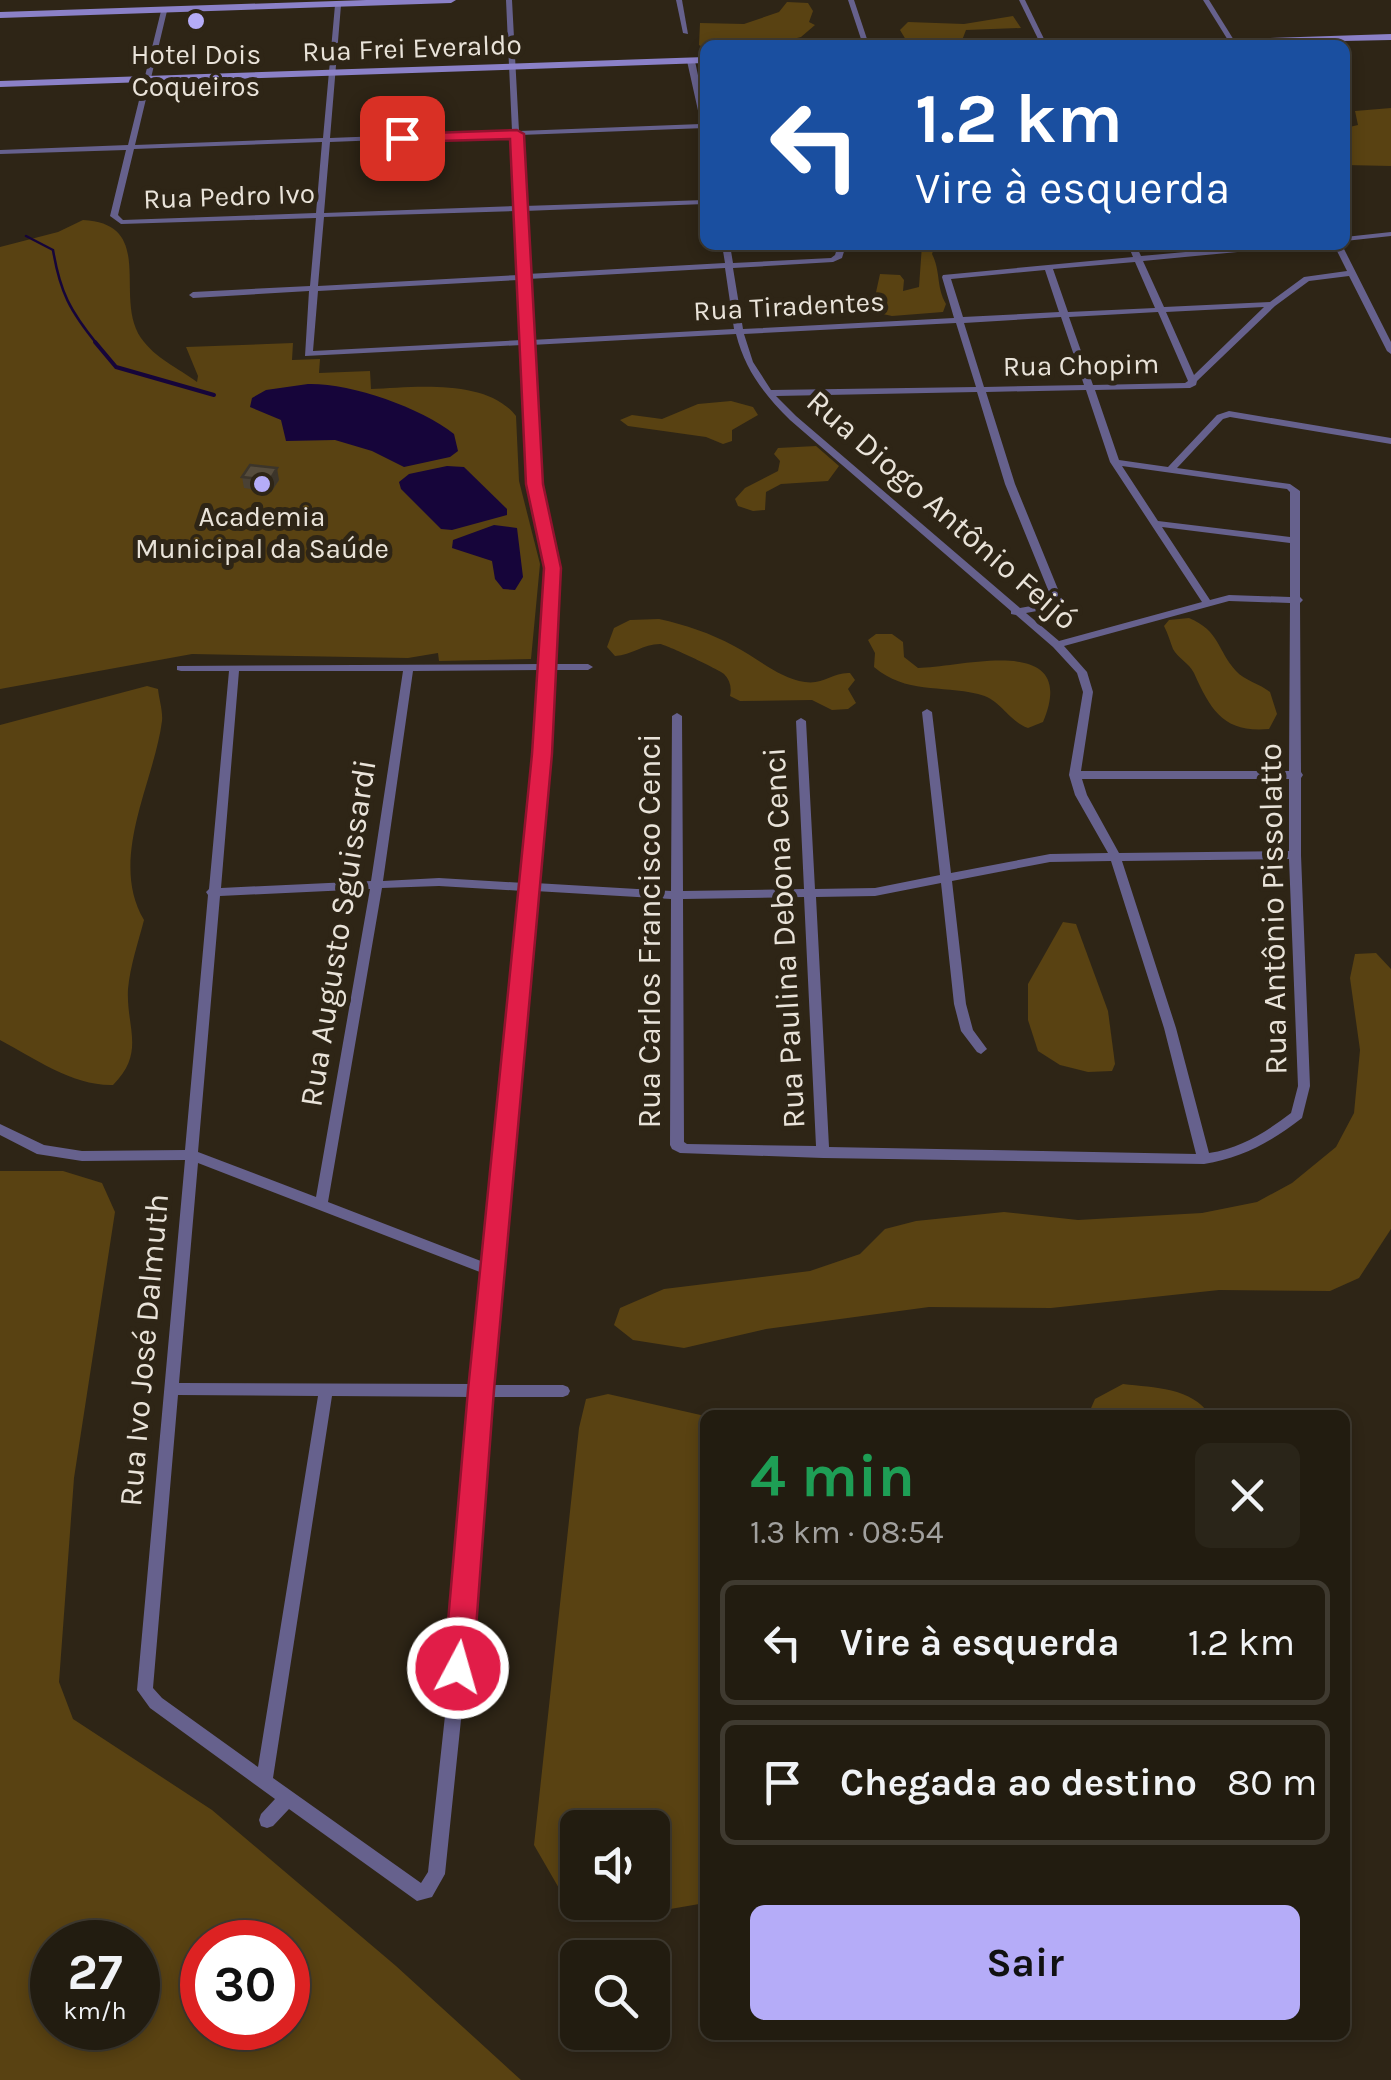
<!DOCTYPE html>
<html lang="pt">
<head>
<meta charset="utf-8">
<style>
  body { margin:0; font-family:Karla,sans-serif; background:#2a2519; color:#f1f3f6; height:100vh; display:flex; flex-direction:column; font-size:38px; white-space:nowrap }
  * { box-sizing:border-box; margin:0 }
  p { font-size:32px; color:#a2a19f }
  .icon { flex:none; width:55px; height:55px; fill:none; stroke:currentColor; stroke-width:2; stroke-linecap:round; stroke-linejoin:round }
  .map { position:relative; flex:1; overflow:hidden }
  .side { position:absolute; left:700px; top:1410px; width:650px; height:630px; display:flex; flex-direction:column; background:#221c10; border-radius:15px; box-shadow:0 5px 15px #0003,0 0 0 2px #3f3a30 }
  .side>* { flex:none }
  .top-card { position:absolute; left:700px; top:40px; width:650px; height:210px; border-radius:15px; box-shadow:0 5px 15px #0003,0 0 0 2px #3f3a30; background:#1a4fa0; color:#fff; overflow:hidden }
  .fabs { position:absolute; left:560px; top:1810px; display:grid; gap:20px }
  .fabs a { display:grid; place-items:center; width:110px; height:110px; border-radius:15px; background:#221c10; box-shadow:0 5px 15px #0003,0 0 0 2px #3f3a30; font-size:50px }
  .speed { position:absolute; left:30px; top:1920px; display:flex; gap:20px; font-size:50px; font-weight:700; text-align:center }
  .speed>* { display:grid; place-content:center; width:130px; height:130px; border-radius:50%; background:#221c10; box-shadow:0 5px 15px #0003,0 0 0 2px #3f3a30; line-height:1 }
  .speed small { font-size:25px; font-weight:400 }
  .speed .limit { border:15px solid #d22; background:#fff; color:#111 }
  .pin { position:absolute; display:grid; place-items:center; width:85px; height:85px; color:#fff; margin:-42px; border-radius:20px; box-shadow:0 5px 15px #0006 }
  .me { position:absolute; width:110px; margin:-55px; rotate:6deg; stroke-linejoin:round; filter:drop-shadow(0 0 8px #0008) }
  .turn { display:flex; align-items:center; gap:35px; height:210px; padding:0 50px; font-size:45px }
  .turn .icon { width:130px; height:130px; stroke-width:2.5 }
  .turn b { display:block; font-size:70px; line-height:85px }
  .round { display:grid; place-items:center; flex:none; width:105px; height:105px; border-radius:15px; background:#2a2519 }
  .headline { display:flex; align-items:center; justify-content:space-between; height:170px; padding:0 50px }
  h1 { font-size:60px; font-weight:700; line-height:75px; color:#1e9e55 }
  .primary-button { display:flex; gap:20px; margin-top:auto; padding:20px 50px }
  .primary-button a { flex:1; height:115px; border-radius:15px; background:#b5acf8; color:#111; font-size:40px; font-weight:700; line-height:115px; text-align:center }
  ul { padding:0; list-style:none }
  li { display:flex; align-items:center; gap:30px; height:125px; margin:0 20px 15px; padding:0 30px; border:5px solid #3f3a30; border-radius:15px }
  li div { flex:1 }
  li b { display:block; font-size:38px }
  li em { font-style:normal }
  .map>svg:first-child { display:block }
  .green { fill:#594212; fill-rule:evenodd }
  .water { fill:#16053a }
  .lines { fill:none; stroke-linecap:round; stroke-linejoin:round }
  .stream-far1 { stroke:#16053a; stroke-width:2.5 }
  .stream { stroke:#16053a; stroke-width:4 }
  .street { fill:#66618d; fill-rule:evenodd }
  .secondary { fill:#8b81c8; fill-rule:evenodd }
  .wall { fill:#4a4134 }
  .shaded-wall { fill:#3c352a }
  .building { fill:#564c3c; stroke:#3c352a; stroke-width:2.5 }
  .route { fill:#e11d48; stroke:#92132f; stroke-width:2.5 }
  .poi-dot { fill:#b5acf8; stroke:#2e2516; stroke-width:4 }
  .labels { text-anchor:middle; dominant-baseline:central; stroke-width:10; stroke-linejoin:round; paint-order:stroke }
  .far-street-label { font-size:28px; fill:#e9e3d9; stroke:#2e2516 }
  .far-poi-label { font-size:28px; fill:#e9e3d9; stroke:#2e2516 }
  .street-label { font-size:32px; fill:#e9e3d9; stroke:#2e2516 }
</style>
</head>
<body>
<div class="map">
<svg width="1391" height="2080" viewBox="0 0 1391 2080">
  <rect width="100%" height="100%" fill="#2e2516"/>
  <g class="green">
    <path d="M787 2 808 3 813 11 809 22 815 25 801 37 789 40 788 45H705V49L699 45 700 23 744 24 779 12Z"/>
    <path d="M1013 16 1021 28 966 30 961 43 909 45 900 30 908 22 964 24Z"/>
    <path d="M1391 108V166L1345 165V128L1358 125 1355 111Z"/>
    <path d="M83 220C157 224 113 297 141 338 156 359 177 367 197 382L198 376 186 347 293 343 292 360 320 359 319 373 370 371 371 389C413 387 487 378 516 416L519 481 540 564 531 659 439 661 438 653 408 658 192 654 0 689V247L58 232Z"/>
    <path d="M922 245H935L932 254C941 272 936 287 946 304L943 312 892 316 878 313 873 306 880 274 900 275 904 280 903 291 919 287Z"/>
    <path d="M731 401 753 407 758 415 732 430V441L723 444 706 437 628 426 620 420 632 415 662 419 698 404Z"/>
    <path d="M816 446 839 466 828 481 781 484 766 492 765 510 753 511 738 506 735 499 745 488 778 471 780 461 774 454 778 448Z"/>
    <path d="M1189 618C1220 631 1217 650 1236 671 1244 680 1260 684 1270 692L1277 714 1269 729C1224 733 1211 711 1194 673 1189 663 1178 658 1173 649 1170 641 1168 634 1164 626L1169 620Z"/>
    <path d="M659 619C686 625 710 633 734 646 758 658 778 678 805 682 823 685 833 672 850 673L855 680 848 689 856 703 848 709 832 710 812 700 740 701 730 696C732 688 730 680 724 674 720 670 665 644 660 644 643 644 632 655 615 656L607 647 614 628 630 620Z"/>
    <path d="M876 634H892L903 642 904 657 918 668C960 668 1081 631 1043 722L1028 728C1007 720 1001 699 978 694 940 685 906 694 874 667L875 653 868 640Z"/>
    <path d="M147 686 158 689C159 699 163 711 162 721 154 783 108 859 144 920 138 943 130 966 128 989 126 1028 146 1052 113 1085 73 1086 34 1058 0 1040V725Z"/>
    <path d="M1063 922 1076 924 1108 1011 1115 1064 1112 1071 1088 1072 1060 1065 1038 1051 1028 1020V984Z"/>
    <path d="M1376 953 1391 969V1229L1359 1278 1330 1291 1219 1290 1051 1308 929 1307 766 1329 684 1348 633 1340 614 1325 620 1308 664 1289 810 1271 860 1254 885 1229 916 1221 1004 1212 1078 1220 1202 1213 1257 1202 1292 1183 1336 1147 1354 1113 1360 1050 1350 978 1355 954Z"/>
    <path d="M0 1171H63L102 1183 115 1212 74 1478 59 1682 73 1719 212 1810 396 1966 521 2080H0ZM52 1942H138V2028H52ZM202 1942H288V2028H202Z"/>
    <path d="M1123 1384C1155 1388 1191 1387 1210 1415H1088L1095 1399Z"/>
    <path d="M608 1394 705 1416V1903L653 1912 612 1903 652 1902V1828H578L577 1894 560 1890 534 1845 579 1428 586 1399Z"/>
  </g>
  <g class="water">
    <path d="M308 384C350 383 420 407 454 434L458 451 450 457 404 467 372 451 335 440 286 441 281 420 250 407 252 398 266 390Z"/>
    <path d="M447 466 464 467 507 509V515L452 530 441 529 401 489 399 482 409 474Z"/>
    <path d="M494 525 517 528 523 577 515 590 503 589 495 579 492 561 452 548 453 540Z"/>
  </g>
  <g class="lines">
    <path class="stream-far1" d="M26 236 53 250C60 292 70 311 97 344"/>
    <path class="stream" d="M95 342 116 367 214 395"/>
    <g class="street">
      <path d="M506 0H512L519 131 701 124 687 61 691 59 695 61 705 109V128L520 135 524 206 705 200V204L524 211 527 274 725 263 722 245H730L733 263 831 258 835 255 838 245H846L842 258 833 262 733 268 743 329 954 318 942 277 943 275 1133 257 1128 245H1136L1141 256 1263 245H1293L1289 247 1143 261 1164 307 1270 302 1304 277 1347 271 1334 245H1342L1391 342V354L1387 351 1349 276 1309 281 1275 306 1197 381 1196 385 1190 388 1095 390 1119 460 1168 467 1217 415 1229 411 1391 438V444L1230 417 1223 419 1177 468 1290 484 1300 491V597L1303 600 1300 603 1301 772 1303 775 1301 778V855L1310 1086 1302 1118C1271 1142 1242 1158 1204 1164L823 1158 680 1153 672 1149 670 1145 671 899 535 891 500 1268 502 1272 499 1276 489 1385H563L568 1387 570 1391 568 1395 563 1397H488L470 1633 445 1874 432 1897 417 1901 289 1809 273 1826 267 1828 261 1826 259 1820 261 1814 275 1799 150 1708 137 1690 185 1160 82 1161 37 1154 0 1135V1124L44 1145 82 1151 185 1150 208 895 206 892 209 889 229 671H181L177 670V666L542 664 547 568 529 485 522 345 305 356 309 291 193 298 189 295 193 292 310 286 316 218 121 224 110 216 126 150 0 154V150L128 145 161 11 164 9 167 11 135 145 323 138 335 5 338 3 341 5 330 138 512 131ZM512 135 516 206 324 213 330 142ZM322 142 316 213 123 220 118 215 134 149ZM516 211 519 275 318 286 324 217ZM1135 262 1155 308 1068 312 1053 269ZM725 268 734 329 531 340 528 279ZM1045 270 1059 312 963 317 951 279ZM519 280 522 340 313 351 318 291ZM1264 307 1194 375 1166 312ZM1158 312 1188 381 1185 383 1093 385 1069 317ZM1061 317 1084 385 984 387 964 323ZM956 323 976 387 771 390 753 362 744 334ZM736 334C745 370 764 394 790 420L1011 611V614L1016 615 1053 647 1077 673 1083 692 1069 775 1075 795 1108 853 1050 854 951 873 932 712 927 709 922 712 940 875 875 888 815 889 806 721 801 718 796 721 804 889 683 891 682 716 677 713 672 716 671 891 535 883 547 755 552 670H588L593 667 588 664H552L557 568 539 485 531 345ZM1086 390 1110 462 1202 602 1059 641 1026 613 1059 607 1064 604 1015 484 986 392ZM977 392 1005 484 1053 602 1020 608 796 416 776 396ZM1122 466 1287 489 1290 492V537L1158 521ZM1162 527 1290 543V597L1229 595 1210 600ZM1229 601 1290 603 1289 771H1081L1093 692 1087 672 1064 646ZM541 670 537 755 524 883 439 878 383 881 413 671ZM239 671H403L371 881 221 888ZM1082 779H1289V851L1119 853 1087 795ZM1289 859 1298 1086 1291 1113C1266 1132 1241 1148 1209 1153L1176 1028 1122 861ZM1111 861 1164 1028 1196 1154 829 1147 816 897 875 896 941 883 954 1004 961 1031 977 1052 981 1054 987 1049 973 1030 966 1004 952 881 1050 862ZM439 886 523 891 486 1263 328 1202 382 888ZM370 889 316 1197 198 1152 220 896ZM804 897 816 1146 687 1144 684 1142 683 899ZM198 1163 485 1274 474 1384 179 1383ZM178 1395 318 1396 258 1767 162 1698 153 1688ZM332 1396 473 1397 454 1633 428 1872 421 1883 273 1778Z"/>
      <path d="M676 0H682L688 34 683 33Z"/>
      <path d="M848 0H854L869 45H863Z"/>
      <path d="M1019 0H1025L1047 45H1041Z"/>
      <path d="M1203 0H1209L1237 45H1231Z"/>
      <path d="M1391 232V236L1345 241V237Z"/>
    </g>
    <g class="secondary">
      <path d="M366 0H456L451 3 0 18V12Z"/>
      <path d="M1391 34V40L1142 45 1147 42Z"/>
      <path d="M705 57V63L0 87V81Z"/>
    </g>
  </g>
  <path class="wall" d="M242 477 279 480 271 492 244 488Z"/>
  <path class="shaded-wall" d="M277 468 279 480 271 492 270 480Z"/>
  <path class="building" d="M250 465 277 468 270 480 242 477Z"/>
  <path class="route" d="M517 130 524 134 543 484 561 568 552 754 494 1390 473 1668 469 1677 458 1681 448 1677 444 1668 468 1390 532 754 544 568 526 484 510 139 402 142 395 138 402 134Z"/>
  <g class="poi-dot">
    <circle cx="196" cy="21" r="10"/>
    <circle cx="262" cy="484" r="10"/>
  </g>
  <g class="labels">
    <g class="far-street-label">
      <text transform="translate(412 48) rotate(-2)">Rua Frei Everaldo</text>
      <text transform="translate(229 196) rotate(-2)">Rua Pedro Ivo</text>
      <text transform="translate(789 306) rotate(-3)">Rua Tiradentes</text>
      <text transform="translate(1081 365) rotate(-1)">Rua Chopim</text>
    </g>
    <g class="far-poi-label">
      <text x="196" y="54">Hotel Dois<tspan x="196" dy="32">Coqueiros</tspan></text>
      <text x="262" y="516">Academia<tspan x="262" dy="32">Municipal da Saúde</tspan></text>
    </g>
    <g class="street-label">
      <text transform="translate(942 510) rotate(41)">Rua Diogo Antônio Feijó</text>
      <text transform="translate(1273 909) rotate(-91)">Rua Antônio Pissolatto</text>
      <text transform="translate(649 931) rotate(-90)">Rua Carlos Francisco Cenci</text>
      <text transform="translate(338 933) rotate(-81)">Rua Augusto Sguissardi</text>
      <text transform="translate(784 938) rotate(-93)">Rua Paulina Debona Cenci</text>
      <text transform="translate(144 1350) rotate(-85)">Rua Ivo José Dalmuth</text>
    </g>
  </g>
</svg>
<div class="fabs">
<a><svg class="icon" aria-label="sound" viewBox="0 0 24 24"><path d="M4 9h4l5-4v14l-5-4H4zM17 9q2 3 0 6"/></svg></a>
<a><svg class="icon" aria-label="search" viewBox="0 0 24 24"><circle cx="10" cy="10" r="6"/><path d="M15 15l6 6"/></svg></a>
</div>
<div class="speed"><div>27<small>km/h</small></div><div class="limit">30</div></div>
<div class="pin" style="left:402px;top:138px;background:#d93025"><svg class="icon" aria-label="arrive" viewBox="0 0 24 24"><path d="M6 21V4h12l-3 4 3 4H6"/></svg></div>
<svg class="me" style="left:458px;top:1668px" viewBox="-20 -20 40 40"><circle r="17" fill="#e11d48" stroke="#fff" stroke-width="3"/><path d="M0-11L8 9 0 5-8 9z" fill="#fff"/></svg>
<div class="top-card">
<div class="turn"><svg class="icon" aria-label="left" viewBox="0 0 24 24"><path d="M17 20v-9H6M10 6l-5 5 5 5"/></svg><div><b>1.2 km</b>Vire à esquerda</div></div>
</div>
<section class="side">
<div class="headline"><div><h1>4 min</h1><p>1.3 km · 08:54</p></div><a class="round"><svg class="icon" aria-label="close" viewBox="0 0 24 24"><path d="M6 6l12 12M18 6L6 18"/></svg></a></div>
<ul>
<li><svg class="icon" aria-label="left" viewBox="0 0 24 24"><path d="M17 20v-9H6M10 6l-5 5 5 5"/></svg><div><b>Vire à esquerda</b></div><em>1.2 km</em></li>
<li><svg class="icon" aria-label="arrive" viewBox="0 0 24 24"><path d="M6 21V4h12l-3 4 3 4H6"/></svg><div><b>Chegada ao destino</b></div><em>80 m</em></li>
</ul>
<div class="primary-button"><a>Sair</a></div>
</section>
</div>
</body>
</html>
